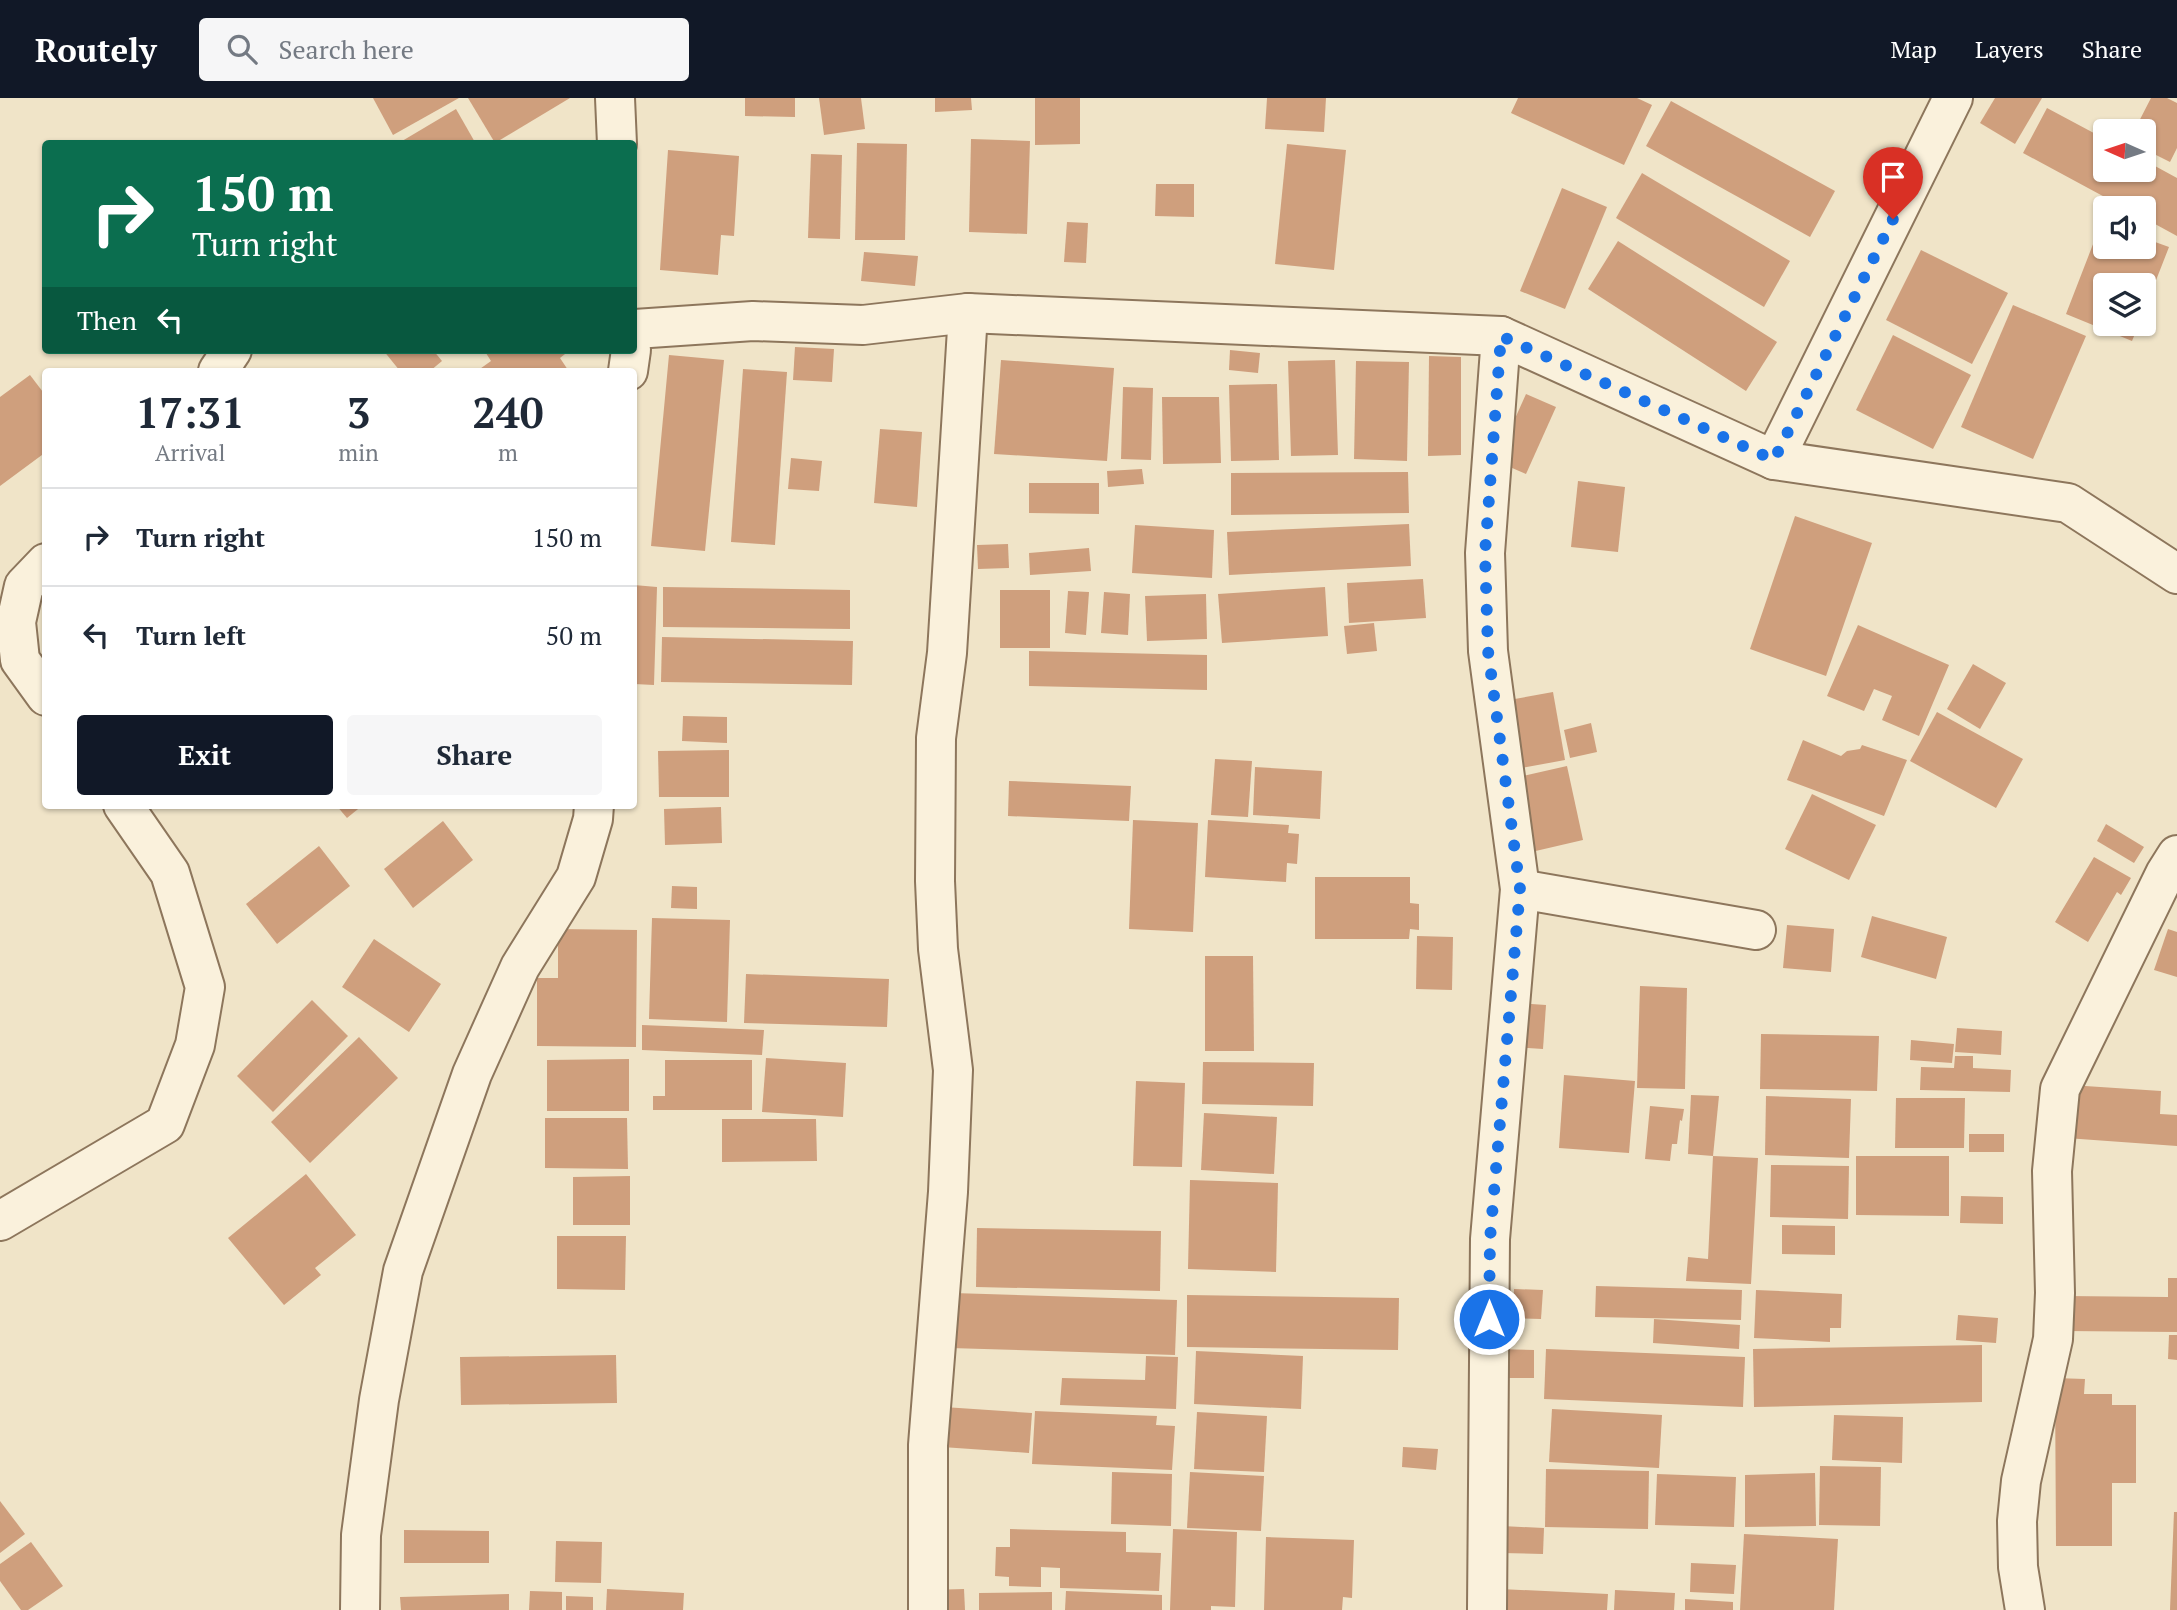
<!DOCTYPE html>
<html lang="en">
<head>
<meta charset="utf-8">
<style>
  body { margin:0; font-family:"PT Serif",serif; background:#f6f6f7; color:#1f2937; height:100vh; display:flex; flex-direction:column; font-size:26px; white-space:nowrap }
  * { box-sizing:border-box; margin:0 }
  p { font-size:23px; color:#747a83 }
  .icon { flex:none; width:38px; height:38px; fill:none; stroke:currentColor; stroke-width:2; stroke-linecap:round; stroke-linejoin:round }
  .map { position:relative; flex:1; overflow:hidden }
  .panel { position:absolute; left:42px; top:270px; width:595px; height:441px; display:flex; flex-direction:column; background:#fff; border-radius:7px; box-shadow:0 2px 5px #0004 }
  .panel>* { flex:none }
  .banner { position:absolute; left:42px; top:42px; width:595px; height:214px; border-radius:7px; box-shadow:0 2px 5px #0004; background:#0b6e4f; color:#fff; overflow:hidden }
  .needle { width:46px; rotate:273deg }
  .fabs { position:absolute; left:2093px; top:21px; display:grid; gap:14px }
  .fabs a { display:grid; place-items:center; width:63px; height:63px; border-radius:7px; background:#fff; box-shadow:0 2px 5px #0004; font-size:35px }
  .pin { position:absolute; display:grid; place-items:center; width:60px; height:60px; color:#fff; margin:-72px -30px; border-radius:50% 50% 50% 0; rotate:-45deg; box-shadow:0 0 7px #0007 }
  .pin .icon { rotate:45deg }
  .me { position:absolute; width:77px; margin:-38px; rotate:0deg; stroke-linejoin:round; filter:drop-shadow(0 0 5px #0008) }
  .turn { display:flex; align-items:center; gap:24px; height:147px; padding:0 35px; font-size:32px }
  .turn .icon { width:91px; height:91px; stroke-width:2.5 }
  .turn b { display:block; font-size:49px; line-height:60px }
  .then { display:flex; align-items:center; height:66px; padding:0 35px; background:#0003; gap:14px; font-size:26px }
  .eta { display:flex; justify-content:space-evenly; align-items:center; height:119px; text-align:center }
  .eta b { font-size:42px; font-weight:700; line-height:49px }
  .primary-button { display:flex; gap:14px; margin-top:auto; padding:14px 35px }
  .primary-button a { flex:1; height:80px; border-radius:7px; background:#111827; color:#fff; font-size:28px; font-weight:700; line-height:80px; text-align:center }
  .primary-button a+a { background:#f6f6f7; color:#1f2937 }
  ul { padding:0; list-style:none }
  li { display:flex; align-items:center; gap:21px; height:98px; padding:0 35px; border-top:2px solid #e0e1e3 }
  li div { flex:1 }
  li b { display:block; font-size:26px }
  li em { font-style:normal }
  header { display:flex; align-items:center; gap:42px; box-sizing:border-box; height:98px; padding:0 35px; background:#111827; color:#fff }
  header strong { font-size:33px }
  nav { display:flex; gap:38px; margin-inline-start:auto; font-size:24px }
  .search { width:490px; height:63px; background:#f6f6f7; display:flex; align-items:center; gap:18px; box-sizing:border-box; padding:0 24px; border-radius:7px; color:#747a83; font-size:26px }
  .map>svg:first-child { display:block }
  .building { fill:#cf9f7d }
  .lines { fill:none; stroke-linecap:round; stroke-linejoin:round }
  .minor-casing { stroke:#8d765c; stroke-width:42 }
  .minor { stroke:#faf1dc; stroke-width:38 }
  .route { stroke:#1a73e8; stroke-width:12; stroke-dasharray:0 21.6 }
</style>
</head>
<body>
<header>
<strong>Routely</strong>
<div class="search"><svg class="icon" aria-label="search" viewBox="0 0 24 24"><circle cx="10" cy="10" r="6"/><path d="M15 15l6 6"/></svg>Search here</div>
<nav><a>Map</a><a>Layers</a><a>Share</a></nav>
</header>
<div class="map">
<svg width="2177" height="1512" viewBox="0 0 2177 1512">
  <rect width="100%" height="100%" fill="#f0e4c8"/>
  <g class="building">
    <path d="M373 0H459L393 37Z"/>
    <path d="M468 0H570L495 45Z"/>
    <path d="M745 0H795V19L745 18Z"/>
    <path d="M819 0H861L865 31 824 37Z"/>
    <path d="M935 0H971L972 12 935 14Z"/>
    <path d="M1035 0H1080V46L1035 47Z"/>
    <path d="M1267 0H1326L1324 34 1265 31Z"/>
    <path d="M1518 0H1637L1652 7 1624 67 1511 15Z"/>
    <path d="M1995 0H2042L2015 46 1980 25Z"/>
    <path d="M2151 0H2167L2177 5V50L2170 64 2144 51V33H2134Z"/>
    <path d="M1671 3 1835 93 1810 139 1646 48Z"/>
    <path d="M2047 10 2105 41V72H2144V62L2177 80V138L2144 120V110H2125L2023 55Z"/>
    <path d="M456 11 476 46H397Z"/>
    <path d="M971 41 1030 43 1027 136 969 134Z"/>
    <path d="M857 45 907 46 905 142H855Z"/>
    <path d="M1287 46 1346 52 1334 172 1275 166Z"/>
    <path d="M668 52 739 58 734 138 721 137 718 177 660 172Z"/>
    <path d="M811 56 842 57 840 141 808 140Z"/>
    <path d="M1642 75 1790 163 1764 209 1616 120Z"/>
    <path d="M1156 86H1194V119L1155 118Z"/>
    <path d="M1562 90 1607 109 1565 211 1520 193Z"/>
    <path d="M2102 123 2105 124V149H2144V140L2169 149 2144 213V187H2105V226H2139L2132 243 2066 216Z"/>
    <path d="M1067 124 1088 125 1086 165 1064 164Z"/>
    <path d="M1618 143 1777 244 1746 293 1588 191Z"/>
    <path d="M1921 152 2008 195 1972 266 1886 222Z"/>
    <path d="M864 154 918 158 915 188 861 183Z"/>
    <path d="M2013 207 2086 238 2033 361 1961 329Z"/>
    <path d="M1893 237 1971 277 1933 351 1856 312Z"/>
    <path d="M795 249 834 251 832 284 793 282Z"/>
    <path d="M383 252H433L442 263 430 273H400Z"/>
    <path d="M484 252H570L560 260 568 272 477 273 491 263Z"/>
    <path d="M1230 252 1260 255 1258 275 1229 272Z"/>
    <path d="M669 257 724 262 705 453 651 448Z"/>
    <path d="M1429 258 1461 259V357L1428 358Z"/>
    <path d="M1001 262 1114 270 1107 363 994 356Z"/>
    <path d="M1335 262 1338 357 1291 358 1288 263Z"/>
    <path d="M1356 263 1409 264 1407 363 1354 361Z"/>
    <path d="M743 271 787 274 775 447 731 444Z"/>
    <path d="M30 277 46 298V354L0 388V299Z"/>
    <path d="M1277 286 1279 362 1231 363 1229 287Z"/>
    <path d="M1123 289 1153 290 1151 362 1121 361Z"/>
    <path d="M1526 296 1556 309 1526 376 1496 363Z"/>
    <path d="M1162 299H1219L1221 365 1163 366Z"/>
    <path d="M880 331 922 334 917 409 874 405Z"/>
    <path d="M791 360 822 363 819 393 788 391Z"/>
    <path d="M1142 371 1144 386 1108 389 1107 373Z"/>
    <path d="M1408 374 1409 415 1231 417V375Z"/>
    <path d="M1578 383 1625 389 1618 454 1571 449Z"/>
    <path d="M1029 385H1099V416L1029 415Z"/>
    <path d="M1795 418 1872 445 1826 578 1750 551Z"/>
    <path d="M1409 426 1411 468 1229 477 1227 434Z"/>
    <path d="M1135 427 1214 432 1212 480 1132 475Z"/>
    <path d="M1008 446 1009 470 978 471 977 447Z"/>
    <path d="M1089 450 1091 473 1030 477 1029 455Z"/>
    <path d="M1423 481 1426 520 1349 525 1347 485Z"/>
    <path d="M634 487 657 489 654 587 634 586Z"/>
    <path d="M663 489 850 492V531L663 529Z"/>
    <path d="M1325 489 1328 538 1222 545 1218 496Z"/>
    <rect x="1000" y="492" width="50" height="58"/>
    <path d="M1068 493 1089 494 1086 537 1065 535Z"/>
    <path d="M1104 494 1130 496 1128 537 1101 535Z"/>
    <path d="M1206 496 1207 541 1147 543 1145 498Z"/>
    <path d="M1374 525 1377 553 1347 556 1344 528Z"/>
    <path d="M1858 527 1949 567 1919 638 1882 622 1892 598 1874 591 1864 613 1827 598Z"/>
    <path d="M662 539 853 543 852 587 661 584Z"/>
    <path d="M1029 553 1207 557V592L1029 588Z"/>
    <path d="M1973 566 2006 585 1980 631 1947 611Z"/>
    <path d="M1553 594 1565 662 1511 672 1498 604Z"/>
    <path d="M1937 614 2023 661 1996 710 1910 663Z"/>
    <path d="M683 618 727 619V645L682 643Z"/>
    <path d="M1591 625 1597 654 1570 660 1564 632Z"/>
    <path d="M1803 642 1841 658 1847 653 1860 651 1862 647 1907 662 1884 718 1787 682Z"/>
    <path d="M729 652V699H659L658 653Z"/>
    <path d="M1215 661 1252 663 1248 719 1211 717Z"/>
    <path d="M1567 668 1583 742 1527 755 1510 681Z"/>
    <path d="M1255 669 1322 673 1320 721 1253 717Z"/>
    <path d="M1009 683 1131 688 1129 723 1008 718Z"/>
    <path d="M1812 696 1876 727 1849 782 1785 751Z"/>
    <path d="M336 707H363L347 720Z"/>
    <path d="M721 709 722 745 665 747 664 711Z"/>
    <path d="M1133 722 1198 725 1193 834 1129 831Z"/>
    <path d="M1208 722 1289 727 1288 735 1299 736 1297 766 1287 765 1286 784 1205 779Z"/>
    <path d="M443 723 473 762 413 810 384 771Z"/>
    <path d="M2106 726 2144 749 2134 765 2097 743Z"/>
    <path d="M319 748 350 788 277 846 246 806Z"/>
    <path d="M2094 759 2131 780 2121 797 2117 794 2088 844 2055 824Z"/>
    <path d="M1315 779H1410V805L1419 806V832L1410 831 1409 841H1315Z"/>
    <path d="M672 788 697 789V811L671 810Z"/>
    <path d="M1872 818 1947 839 1936 881 1861 859Z"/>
    <path d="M652 820 730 822 727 924 649 921Z"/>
    <path d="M1787 827 1834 831 1831 874 1783 870Z"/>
    <path d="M558 831 637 832 636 949 537 948V880H558Z"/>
    <path d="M2168 831 2177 834V879L2154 872Z"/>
    <path d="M1417 838 1453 839 1452 892 1416 891Z"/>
    <path d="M374 841 441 886 409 934 342 889Z"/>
    <path d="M1205 858H1253L1254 953H1205Z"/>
    <path d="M746 876 889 881 887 929 744 925Z"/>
    <path d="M1640 888 1687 890 1685 991 1637 990Z"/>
    <path d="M312 902 348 938 273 1014 237 978Z"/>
    <path d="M1515 905 1546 907 1543 951 1513 949Z"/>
    <path d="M642 927 764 932 762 957 642 952Z"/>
    <path d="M1957 930 2002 933 2001 957 1955 954Z"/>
    <path d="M1761 936 1879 938 1877 993 1760 991Z"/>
    <path d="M359 939 398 980 310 1065 271 1024Z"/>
    <path d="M1911 942 1954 946 1952 965 1910 962Z"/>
    <path d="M1955 958H1973V970L2011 972 2010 994 1920 992 1921 969 1954 970Z"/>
    <path d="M766 960 846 965 843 1019 762 1014Z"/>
    <path d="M629 961V1013H547V962Z"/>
    <path d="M665 962H752V1012H653V998H665Z"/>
    <path d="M1203 964 1314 965 1313 1008 1202 1006Z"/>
    <path d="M1564 977 1635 983 1629 1055 1559 1050Z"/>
    <path d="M1136 983 1185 985 1182 1069 1133 1068Z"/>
    <path d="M2070 987 2161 993 2160 1016 2177 1017V1048L2066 1040Z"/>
    <path d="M1691 997 1719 998 1713 1058 1688 1056Z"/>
    <path d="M1766 998 1851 1001 1849 1060 1765 1057Z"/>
    <path d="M1896 1000H1965L1964 1050H1895Z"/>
    <path d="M1650 1008 1684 1011 1682 1023 1680 1022 1677 1046H1672L1670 1063 1645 1061Z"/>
    <path d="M1204 1015 1277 1019 1274 1076 1201 1072Z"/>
    <path d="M545 1020H627L628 1071 545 1070Z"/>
    <path d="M722 1021H816L817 1063 722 1064Z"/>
    <rect x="1969" y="1036" width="35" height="18"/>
    <path d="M1713 1058 1758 1060 1751 1186 1686 1183 1688 1159 1708 1161Z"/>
    <path d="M1856 1058H1949V1118L1856 1117Z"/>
    <path d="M1771 1067 1849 1068 1848 1121 1770 1119Z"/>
    <path d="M306 1076 356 1137 315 1170 321 1177 284 1207 228 1140Z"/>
    <path d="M630 1078V1127H573V1079Z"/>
    <path d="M1190 1082 1278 1085 1276 1174 1188 1171Z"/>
    <path d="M1961 1098 2003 1099V1126L1960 1125Z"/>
    <path d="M1782 1127 1835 1128V1157L1782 1156Z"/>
    <path d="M977 1130 1161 1133 1160 1193 976 1189Z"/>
    <path d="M557 1138H626L625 1192 557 1191Z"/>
    <path d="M2168 1180H2177V1234L2065 1233V1198L2168 1199Z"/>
    <path d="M1596 1188 1742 1192 1741 1222 1595 1219Z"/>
    <path d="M1514 1191 1543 1192 1541 1221 1513 1220Z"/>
    <path d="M1756 1192 1842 1196 1841 1230H1830V1244L1754 1240Z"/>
    <path d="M953 1195 1177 1202 1175 1257 950 1250Z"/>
    <path d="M1187 1197 1399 1200 1398 1252 1187 1249Z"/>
    <path d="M1958 1217 1998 1220 1996 1245 1956 1242Z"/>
    <path d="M1654 1221 1740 1227 1739 1251 1653 1245Z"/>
    <path d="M2169 1237H2177V1262L2168 1261Z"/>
    <path d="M1982 1247V1304L1754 1309 1753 1251Z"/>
    <path d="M1493 1251 1534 1252V1280H1493Z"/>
    <path d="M1546 1251 1745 1259 1743 1309 1544 1301Z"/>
    <path d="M1196 1253 1303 1258 1301 1311 1194 1306Z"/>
    <path d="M616 1257 617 1305 461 1307 460 1259Z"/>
    <path d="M1146 1258 1178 1259 1176 1311 1060 1307 1062 1280 1145 1282Z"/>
    <path d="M2055 1280 2085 1281 2084 1296H2112V1307H2136V1385H2112V1448H2056Z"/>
    <path d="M944 1309 1032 1315 1029 1355 942 1349Z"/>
    <path d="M1552 1311 1662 1317 1659 1370 1549 1364Z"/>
    <path d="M1035 1313 1157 1318 1156 1327 1175 1328 1172 1372 1032 1366Z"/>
    <path d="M1197 1314 1267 1318 1264 1374 1194 1371Z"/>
    <path d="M1834 1317 1903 1319 1902 1365 1832 1362Z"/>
    <path d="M1403 1349 1438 1351 1436 1372 1402 1369Z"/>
    <path d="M1820 1368 1881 1369 1880 1428 1819 1427Z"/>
    <path d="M1546 1371 1649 1373 1648 1431 1545 1429Z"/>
    <path d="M1112 1374 1172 1376 1171 1428 1111 1426Z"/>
    <path d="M1190 1374 1264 1378 1261 1433 1187 1430Z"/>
    <path d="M1815 1375 1816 1428 1745 1429V1377Z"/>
    <path d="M1657 1376 1736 1379 1734 1429 1655 1427Z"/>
    <path d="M0 1403 25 1436 0 1455Z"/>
    <path d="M2174 1414H2177V1512H2170Z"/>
    <path d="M1502 1428 1544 1430 1543 1456 1501 1455Z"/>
    <path d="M1010 1431 1126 1434V1454L1161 1455 1159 1493 1060 1490V1470L1041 1469V1489L1009 1488V1479L995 1478 996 1449H1010Z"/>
    <path d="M1173 1431 1237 1434 1235 1509 1211 1508V1512H1170Z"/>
    <path d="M404 1432 489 1433V1465H404Z"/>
    <path d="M1744 1436 1838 1441 1834 1512H1740Z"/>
    <path d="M1266 1439 1354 1442 1352 1500 1343 1499 1342 1512H1264Z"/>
    <path d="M556 1443 602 1444 601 1485 555 1484Z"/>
    <path d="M31 1444 63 1488 28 1512H21L0 1483V1466Z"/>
    <path d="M1691 1465 1736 1467 1734 1496 1690 1494Z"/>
    <path d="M607 1491 684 1495 683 1512H606Z"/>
    <path d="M964 1491 965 1512H930L929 1492Z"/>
    <path d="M1500 1491 1608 1496 1607 1512H1499Z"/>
    <path d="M1615 1492 1675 1495 1674 1512H1614Z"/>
    <path d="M530 1493 562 1494V1512H529Z"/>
    <path d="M1066 1493 1162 1497V1512H1065Z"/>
    <path d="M1052 1494V1512H979V1495Z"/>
    <path d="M509 1496V1512H401L400 1499Z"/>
    <path d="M566 1498 593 1499V1512H566Z"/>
    <path d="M1685 1501 1733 1504V1512H1685Z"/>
  </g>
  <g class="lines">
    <defs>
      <g id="minor">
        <path d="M615 0 617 46"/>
        <path d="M635 231 753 223 863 227 968 215 1501 238 1774 362 2068 405 2177 476"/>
        <path d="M218 273 232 252"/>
        <path d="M628 273 631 252"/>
        <path d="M1774 362 1953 0"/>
        <path d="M46 465 24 488 16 524 20 562 46 598"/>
        <path d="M1520 791 1756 832"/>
        <path d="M0 1123 165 1026 195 947 205 889 170 775 123 707"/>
        <path d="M360 1512 361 1437 379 1302 403 1173 472 976 520 869 576 779 593 721 594 707"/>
        <path d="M928 1512V1347L948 1094 953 972 938 851 935 783 936 640 947 555 968 215"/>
        <path d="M1487 1512 1490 1141 1520 791 1488 553 1485 455 1501 238"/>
        <path d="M2025 1512 2018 1469 2017 1423 2021 1383 2053 1241 2055 1195 2052 1073 2060 991 2165 776 2177 757"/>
      </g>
    </defs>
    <use href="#minor" class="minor-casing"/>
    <use href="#minor" class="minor"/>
  </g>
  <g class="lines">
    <path class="route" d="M1489 1221 1490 1141 1520 791 1488 553 1485 455 1501 238 1774 362 1893 121"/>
  </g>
</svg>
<div class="fabs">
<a><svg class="needle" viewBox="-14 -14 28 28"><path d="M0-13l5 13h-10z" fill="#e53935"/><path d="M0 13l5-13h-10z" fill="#747a83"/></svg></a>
<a><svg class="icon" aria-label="sound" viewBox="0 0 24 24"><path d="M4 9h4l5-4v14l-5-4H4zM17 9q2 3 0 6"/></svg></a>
<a><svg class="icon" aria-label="layers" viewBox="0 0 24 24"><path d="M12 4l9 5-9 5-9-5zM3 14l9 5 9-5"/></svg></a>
</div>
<div class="pin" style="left:1893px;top:121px;background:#d93025"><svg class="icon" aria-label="arrive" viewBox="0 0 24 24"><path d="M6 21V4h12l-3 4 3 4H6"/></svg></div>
<svg class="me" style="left:1489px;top:1221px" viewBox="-20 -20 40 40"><circle r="17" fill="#1a73e8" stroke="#fff" stroke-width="3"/><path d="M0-11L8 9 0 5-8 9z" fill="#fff"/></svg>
<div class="banner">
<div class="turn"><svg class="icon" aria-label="right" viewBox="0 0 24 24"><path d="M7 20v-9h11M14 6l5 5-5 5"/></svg><div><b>150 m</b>Turn right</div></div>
<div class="then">Then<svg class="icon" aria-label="left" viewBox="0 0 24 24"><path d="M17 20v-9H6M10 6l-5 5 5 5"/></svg></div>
</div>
<section class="panel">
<div class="eta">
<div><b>17:31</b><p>Arrival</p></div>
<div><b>3</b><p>min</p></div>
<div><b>240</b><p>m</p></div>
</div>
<ul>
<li><svg class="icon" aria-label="right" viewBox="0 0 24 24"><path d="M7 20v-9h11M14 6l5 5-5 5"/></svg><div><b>Turn right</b></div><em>150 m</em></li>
<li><svg class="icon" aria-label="left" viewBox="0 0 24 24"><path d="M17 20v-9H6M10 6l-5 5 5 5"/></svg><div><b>Turn left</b></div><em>50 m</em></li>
</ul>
<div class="primary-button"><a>Exit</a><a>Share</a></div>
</section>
</div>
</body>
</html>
